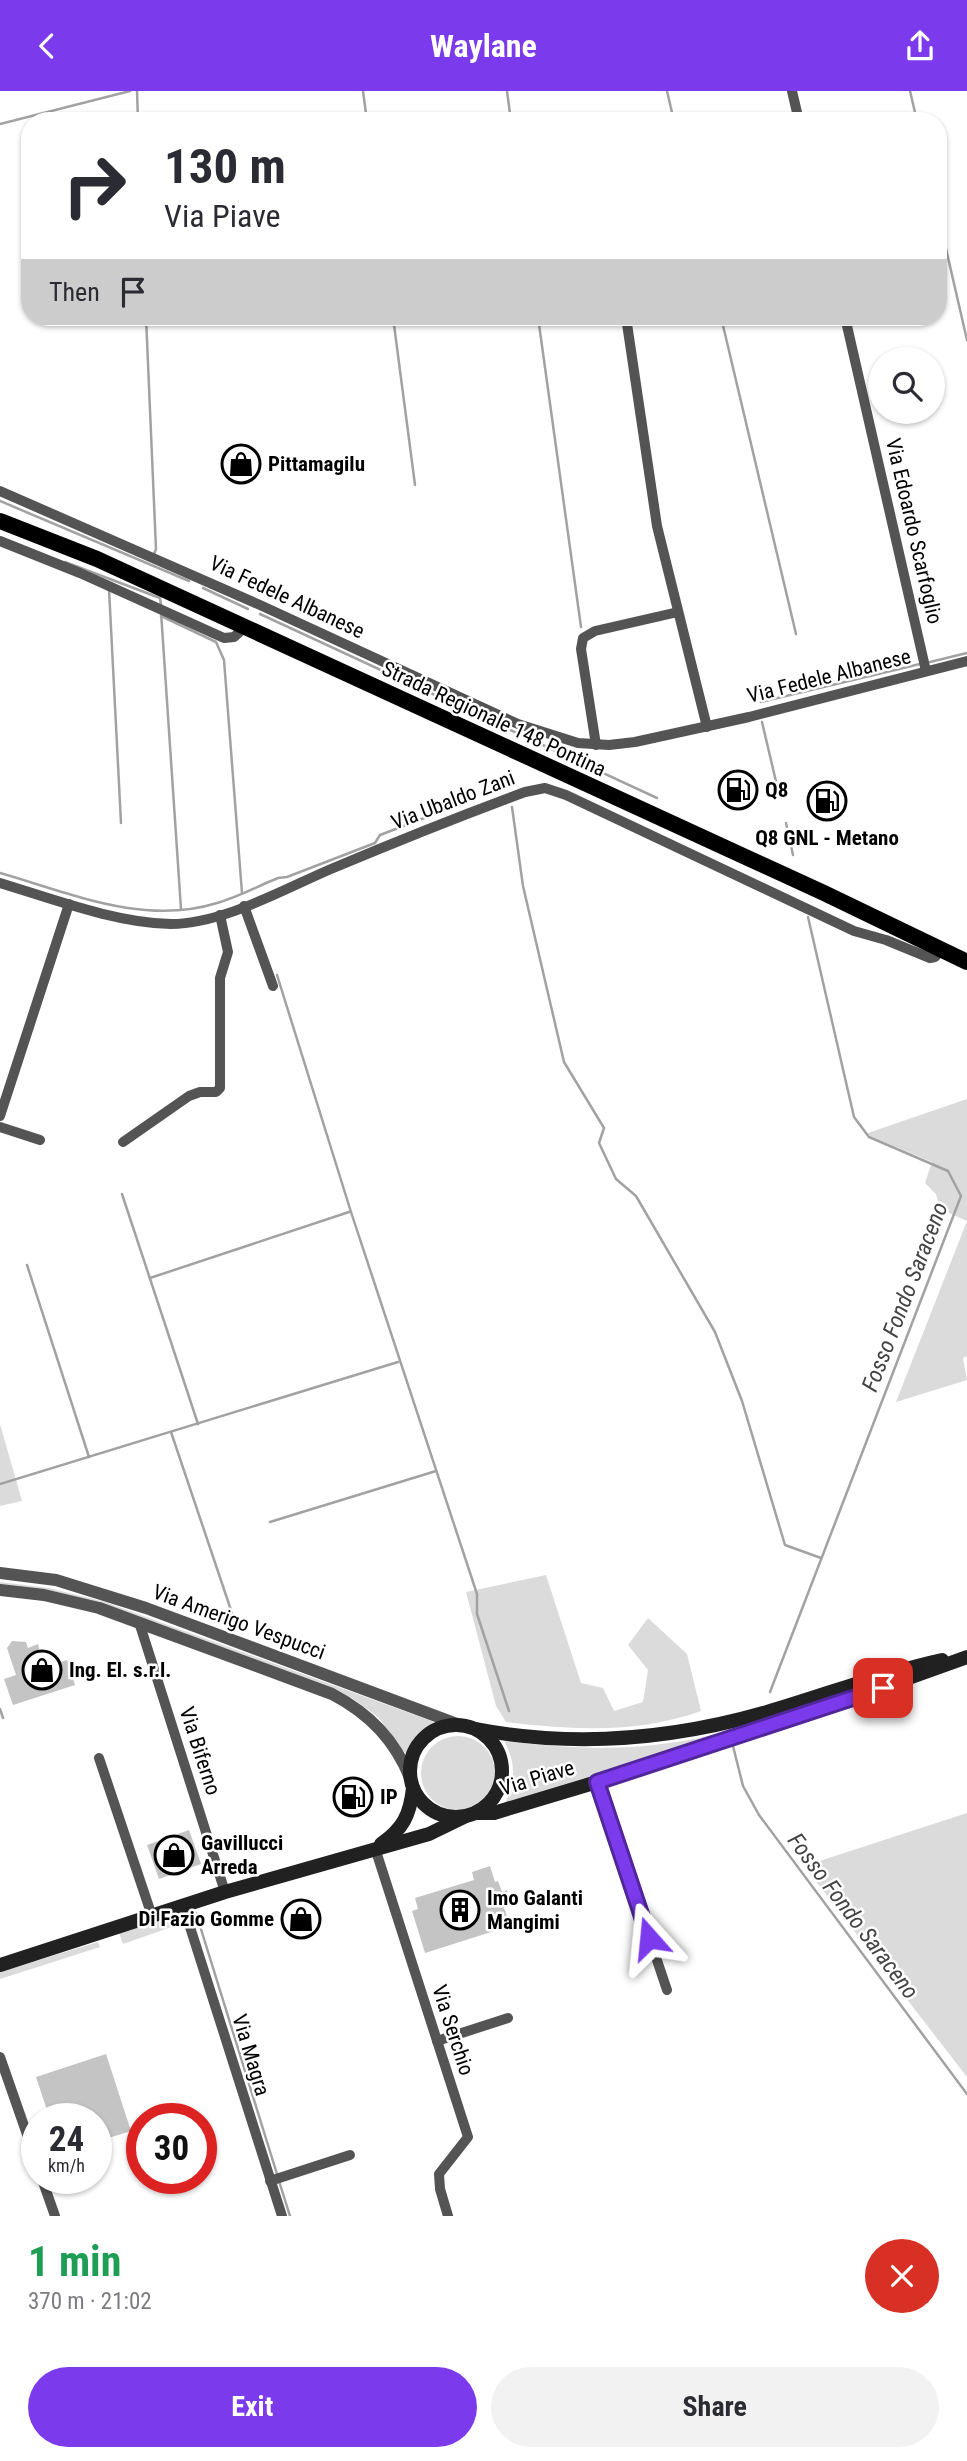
<!DOCTYPE html>
<html lang="en">
<head>
<meta charset="utf-8">
<style>
  body { margin:0; font-family:"Roboto Condensed",sans-serif; background:#f2f2f3; color:#2b2b33; height:100vh; display:flex; flex-direction:column; font-size:26px; white-space:nowrap }
  * { box-sizing:border-box; margin:0 }
  p { font-size:23px; color:#7c7c81 }
  .icon { flex:none; width:38px; height:38px; fill:none; stroke:currentColor; stroke-width:2; stroke-linecap:round; stroke-linejoin:round }
  .map { position:relative; height:2125px; overflow:hidden }
  .drawer { display:flex; flex-direction:column; background:#fff; flex:1 }
  .drawer>* { flex:none }
  .guide { position:absolute; left:21px; top:21px; width:926px; height:214px; border-radius:28px; box-shadow:0 2px 5px #0004; background:#fff; color:#2b2b33; overflow:hidden }
  .fabs { position:absolute; left:868px; top:256px; display:grid; gap:14px }
  .fabs a { display:grid; place-items:center; width:77px; height:77px; border-radius:50%; background:#fff; box-shadow:0 2px 5px #0004; font-size:35px }
  .speed { position:absolute; left:21px; top:2012px; display:flex; gap:14px; font-size:35px; font-weight:700; text-align:center }
  .speed>* { display:grid; place-content:center; width:91px; height:91px; border-radius:50%; background:#fff; box-shadow:0 2px 5px #0004; line-height:1 }
  .speed small { font-size:18px; font-weight:400 }
  .speed .limit { border:10px solid #d22; background:#fff; color:#111 }
  .pin { position:absolute; display:grid; place-items:center; width:60px; height:60px; color:#fff; margin:-30px; border-radius:14px; box-shadow:0 4px 10px #0006 }
  .me { position:absolute; width:77px; margin:-38px; rotate:342deg; stroke-linejoin:round; filter:drop-shadow(0 0 5px #0008) }
  .turn { display:flex; align-items:center; gap:24px; height:147px; padding:0 28px; font-size:32px }
  .turn .icon { width:91px; height:91px; stroke-width:2.5 }
  .turn b { display:block; font-size:49px; line-height:60px }
  .then { display:flex; align-items:center; height:66px; padding:0 28px; background:#0003; gap:14px; font-size:26px }
  .round { display:grid; place-items:center; flex:none; width:74px; height:74px; border-radius:37px; background:#f2f2f3 }
  .overview { display:flex; align-items:center; justify-content:space-between; height:119px; padding:0 28px }
  h1 { font-size:42px; font-weight:700; line-height:52px; color:#1e9e55 }
  .action { display:flex; gap:14px; margin-top:auto; padding:14px 28px }
  .action a { flex:1; height:80px; border-radius:42px; background:#7c3aed; color:#fff; font-size:28px; font-weight:700; line-height:80px; text-align:center }
  .action a+a { background:#f2f2f3; color:#2b2b33 }
  header { display:flex; justify-content:space-between; align-items:center; height:91px; padding:0 28px; background:#7c3aed; color:#fff; font-size:32px; font-weight:700 }
  .map>svg:first-child { display:block }
  .green { fill:#dbdbdb }
  .lines { fill:none; stroke-linecap:round; stroke-linejoin:round }
  .stream { stroke:#a2a2a2; stroke-width:2.5 }
  .building { fill:#c4c4c4 }
  .minor { stroke:#545454; stroke-width:10 }
  .tertiary { stroke:#545454; stroke-width:12 }
  .secondary { stroke:#212121; stroke-width:14 }
  .primary { stroke:#000; stroke-width:16 }
  .route-casing { stroke:#51269a; stroke-width:18 }
  .route { stroke:#7c3aed; stroke-width:12 }
  .labels { text-anchor:middle; dominant-baseline:central; stroke-width:5; stroke-linejoin:round; paint-order:stroke }
  .poi-label { font-size:21px; font-weight:bold; fill:#000; stroke:#fff; text-anchor:start }
  .street-label { font-size:21px; fill:#000; stroke:#fff }
  .water-label { font-size:23px; font-style:italic; fill:#434343; stroke:#fff }
</style>
</head>
<body>
<header><svg class="icon" aria-label="back" viewBox="0 0 24 24"><path d="M15 5l-7 7 7 7"/></svg>Waylane<svg class="icon" aria-label="share" viewBox="0 0 24 24"><path d="M12 15V3M7 8l5-5 5 5M5 13v7h14v-7"/></svg></header>
<div class="map">
<svg width="967" height="2125" viewBox="0 0 967 2125">
  <rect width="100%" height="100%" fill="#fff"/>
  <g class="green">
    <path d="M967 1008V1265L963 1267 967 1289 896 1311 967 1130 940 1118 936 1103 925 1092 932 1071 870 1045 868 1042Z"/>
    <path d="M0 1333 22 1410 0 1415Z"/>
    <path d="M546 1484 581 1592 603 1597 614 1620 643 1611 648 1579 628 1554 648 1527 687 1563 701 1620C637 1643 572 1639 506 1631L496 1615 466 1501Z"/>
    <path d="M0 1491 49 1497 105 1511 434 1631 417 1645 406 1663 378 1626 352 1607 225 1557 0 1495Z"/>
    <path d="M865 1597 504 1715C515 1691 517 1673 504 1650 559 1657 614 1660 669 1652 736 1643 801 1617 865 1597Z"/>
    <circle cx="458" cy="1682" r="37"/>
    <path d="M967 1722V1986L804 1775Z"/>
    <path d="M180 1822V1833L123 1853 119 1842Z"/>
    <path d="M98 1851 100 1856 0 1888V1881Z"/>
  </g>
  <g class="lines">
    <g class="stream">
      <path d="M137 0 138 30"/>
      <path d="M363 0 367 30"/>
      <path d="M507 0 511 30"/>
      <path d="M667 0 674 30"/>
      <path d="M910 0 917 30"/>
      <path d="M0 33 130 0"/>
      <path d="M938 123 967 249"/>
      <path d="M146 226 156 458 154 463"/>
      <path d="M393 226 415 394"/>
      <path d="M538 226 581 536"/>
      <path d="M721 226 796 543"/>
      <path d="M0 410 189 490"/>
      <path d="M65 471 160 507 161 514"/>
      <path d="M203 497 248 518"/>
      <path d="M109 498 121 732"/>
      <path d="M161 521 181 818"/>
      <path d="M260 523 657 707"/>
      <path d="M161 525 216 551 224 569 242 802"/>
      <path d="M930 571 967 562"/>
      <path d="M761 611 920 573"/>
      <path d="M762 631 778 699"/>
      <path d="M512 716 523 795 564 971 604 1037 599 1052 616 1088 636 1105 715 1241 742 1310 785 1454 821 1467"/>
      <path d="M786 732 793 764"/>
      <path d="M0 782C70 802 144 835 217 812 238 806 258 795 278 787L287 786 375 752 380 744 453 716"/>
      <path d="M277 884 351 1121 477 1503V1523L509 1620"/>
      <path d="M122 1103 198 1333"/>
      <path d="M27 1174 89 1366"/>
      <path d="M150 1187 349 1121"/>
      <path d="M171 1341 234 1528"/>
      <path d="M0 1393 398 1271"/>
      <path d="M270 1431 436 1380"/>
      <path d="M770 1601 961 1105 948 1080 869 1046 854 1026 808 826"/>
      <path d="M0 1618 3 1627"/>
      <path d="M733 1655 743 1695 759 1724 967 2003"/>
      <path d="M196 1822 277 2083"/>
      <path d="M279 2090 290 2125"/>
    </g>
  </g>
  <g class="building">
    <path d="M734 685 751 693 742 712 725 704Z"/>
    <path d="M12 1550 26 1551 28 1557 38 1553 40 1561 50 1560 54 1573 67 1569 75 1594 13 1614 4 1588 16 1584 7 1557Z"/>
    <path d="M189 1739 201 1773 159 1788 147 1754Z"/>
    <path d="M490 1775 495 1791 498 1790 502 1801 507 1799 510 1810 503 1813 510 1835 425 1862 412 1820 418 1818 415 1807 474 1789 472 1781Z"/>
    <path d="M106 1963 131 2040 96 2051V2028H50L36 1986Z"/>
  </g>
  <g class="lines">
    <g class="minor">
      <path d="M792 0 799 30"/>
      <path d="M626 226 657 435 707 636"/>
      <path d="M845 226 926 580"/>
      <path d="M0 400 260 514 518 633 578 652 609 654 635 651 749 626 967 570"/>
      <path d="M0 450 80 482 224 547 234 546 245 536"/>
      <path d="M596 654 581 558 583 547 595 540 678 521"/>
      <path d="M0 792C53 808 116 832 171 833 223 833 284 798 331 778 395 751 460 725 525 701L545 697 566 704 854 840 886 849 930 867 935 866 941 859"/>
      <path d="M244 815 273 895"/>
      <path d="M0 1025 69 813"/>
      <path d="M0 1036 40 1049"/>
      <path d="M123 1051 189 1005 200 1001H216L220 997V887L228 861 220 824"/>
      <path d="M139 1531 225 1801"/>
      <path d="M99 1667 152 1825"/>
      <path d="M597 1691 667 1899"/>
      <path d="M375 1757 468 2046 439 2083 440 2098 448 2125"/>
      <path d="M187 1813 190 1836 282 2125"/>
      <path d="M437 1950 508 1927"/>
      <path d="M0 1966 37 2072"/>
      <path d="M42 2088 55 2125"/>
      <path d="M270 2090 350 2064"/>
    </g>
    <g class="tertiary">
      <path d="M0 1482 56 1489 146 1517 460 1634"/>
      <path d="M0 1499 44 1504 99 1517 332 1603C370 1623 395 1649 411 1689"/>
    </g>
    <g class="secondary">
      <circle cx="456" cy="1680" r="46"/>
      <path d="M476 1638C575 1657 670 1649 767 1621 825 1604 882 1582 942 1569"/>
      <path d="M476 1722H494L597 1691 839 1612 967 1566"/>
      <path d="M381 1753C403 1738 410 1724 413 1697"/>
      <path d="M0 1874 225 1801 429 1743 464 1726"/>
    </g>
    <path class="primary" d="M0 430 97 468 824 802 967 871"/>
  </g>
  <g class="lines">
    <defs>
      <path id="route" d="M649 1847 597 1691 883 1597"/>
    </defs>
    <use href="#route" class="route-casing"/>
    <use href="#route" class="route"/>
  </g>
  <defs>
    <symbol id="shop-ring" viewBox="-11 -11 22 22"><circle r="9.5" fill="#fff" stroke="#000" stroke-width="1.5"/><path d="M-5-2.5h2.3a2.7 3.5 0 0 1 5.4 0H5L5.5 6h-11ZM-1.5-2.5h3a1.5 2.3 0 0 0-3 0Z" fill="#000"/></symbol>
    <symbol id="fuel-ring" viewBox="-11 -11 22 22"><circle r="9.5" fill="#fff" stroke="#000" stroke-width="1.5"/><path d="M-5.5-6h7V0h2V4h1.3V-2.5L3-4.5l.8-.8L6-3V5H2.5V1h-1V6h-7ZM-4.2-4.7v3.2H.2V-4.7Z" fill="#000"/></symbol>
    <symbol id="building-ring" viewBox="-11 -11 22 22"><circle r="9.5" fill="#fff" stroke="#000" stroke-width="1.5"/><path d="M-4-6H4V6H1V3H-1V6H-4ZM-2.5-4.3h1.7v1.8h-1.7ZM.8-4.3h1.7v1.8H.8ZM-2.5-1h1.7V.8h-1.7ZM.8-1h1.7V.8H.8Z" fill="#000"/></symbol>
  </defs>
  <g fill-rule="evenodd">
    <use href="#shop-ring" x="219" y="351" width="44" height="44"/>
    <use href="#fuel-ring" x="716" y="677" width="44" height="44"/>
    <use href="#fuel-ring" x="805" y="688" width="44" height="44"/>
    <use href="#shop-ring" x="20" y="1557" width="44" height="44"/>
    <use href="#fuel-ring" x="331" y="1684" width="44" height="44"/>
    <use href="#shop-ring" x="152" y="1742" width="44" height="44"/>
    <use href="#building-ring" x="438" y="1797" width="44" height="44"/>
    <use href="#shop-ring" x="279" y="1806" width="44" height="44"/>
  </g>
  <g class="labels">
    <g class="poi-label">
      <text x="268" y="373">Pittamagilu</text>
      <text x="765" y="699">Q8</text>
      <text x="827" y="747" text-anchor="middle">Q8 GNL - Metano</text>
      <text x="69" y="1579">Ing. El. s.r.l.</text>
      <text x="380" y="1706">IP</text>
      <text x="201" y="1752">Gavillucci<tspan x="201" dy="24">Arreda</tspan></text>
      <text x="487" y="1807">Imo Galanti<tspan x="487" dy="24">Mangimi</tspan></text>
      <text x="274" y="1828" text-anchor="end">Di Fazio Gomme</text>
    </g>
    <g class="street-label">
      <text transform="translate(914 440) rotate(77)">Via Edoardo Scarfoglio</text>
      <text transform="translate(287 506) rotate(25)">Via Fedele Albanese</text>
      <text transform="translate(829 585) rotate(-14)">Via Fedele Albanese</text>
      <text transform="translate(494 628) rotate(25)">Strada Regionale 148 Pontina</text>
      <text transform="translate(453 709) rotate(-21)">Via Ubaldo Zani</text>
      <text transform="translate(239 1531) rotate(20)">Via Amerigo Vespucci</text>
      <text transform="translate(200 1660) rotate(72)">Via Biferno</text>
      <text transform="translate(537 1687) rotate(-17)">Via Piave</text>
      <text transform="translate(453 1939) rotate(72)">Via Serchio</text>
      <text transform="translate(251 1964) rotate(73)">Via Magra</text>
    </g>
    <g class="water-label">
      <text transform="translate(905 1206) rotate(-69)">Fosso Fondo Saraceno</text>
      <text transform="translate(853 1825) rotate(53)">Fosso Fondo Saraceno</text>
    </g>
  </g>
</svg>
<div class="fabs">
<a><svg class="icon" aria-label="search" viewBox="0 0 24 24"><circle cx="10" cy="10" r="6"/><path d="M15 15l6 6"/></svg></a>
</div>
<div class="speed"><div>24<small>km/h</small></div><div class="limit">30</div></div>
<div class="pin" style="left:883px;top:1597px;background:#d93025"><svg class="icon" aria-label="arrive" viewBox="0 0 24 24"><path d="M6 21V4h12l-3 4 3 4H6"/></svg></div>
<svg class="me" style="left:649px;top:1847px" viewBox="-20 -20 40 40"><path d="M0-17L14 15 0 8-14 15z" fill="#7c3aed" stroke="#fff" stroke-width="4"/></svg>
<div class="guide">
<div class="turn"><svg class="icon" aria-label="right" viewBox="0 0 24 24"><path d="M7 20v-9h11M14 6l5 5-5 5"/></svg><div><b>130 m</b>Via Piave</div></div>
<div class="then">Then<svg class="icon" aria-label="arrive" viewBox="0 0 24 24"><path d="M6 21V4h12l-3 4 3 4H6"/></svg></div>
</div>
</div>
<section class="drawer">
<div class="overview"><div><h1>1 min</h1><p>370 m · 21:02</p></div><a class="round" style="background:#d93025;color:#fff"><svg class="icon" aria-label="close" viewBox="0 0 24 24"><path d="M6 6l12 12M18 6L6 18"/></svg></a></div>
<div class="action"><a>Exit</a><a>Share</a></div>
</section>
</body>
</html>
